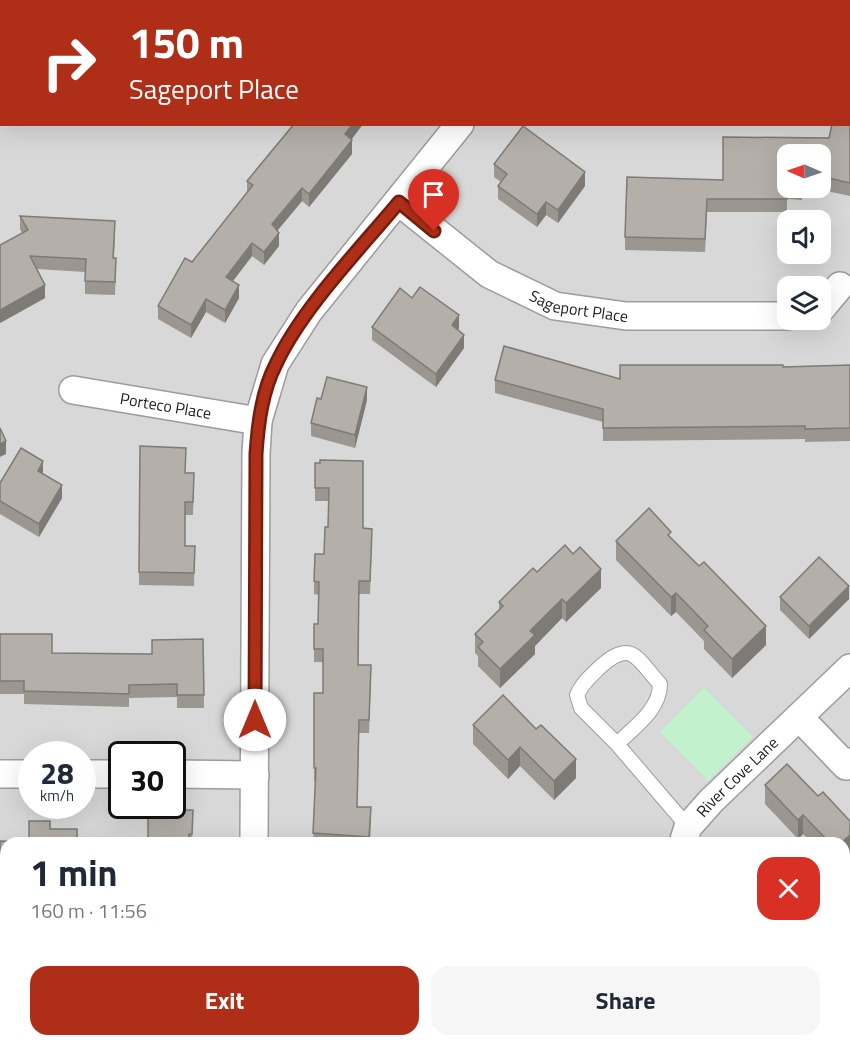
<!DOCTYPE html>
<html lang="en">
<head>
<meta charset="utf-8">
<style>
  body { margin:0; font-family:"Titillium Web",sans-serif; background:#f6f6f7; color:#1f2937; height:100vh; display:flex; flex-direction:column; font-size:22px; white-space:nowrap }
  * { box-sizing:border-box; margin:0 }
  p { font-size:20px; color:#747a83 }
  .icon { flex:none; width:33px; height:33px; fill:none; stroke:currentColor; stroke-width:2; stroke-linecap:round; stroke-linejoin:round }
  .map { position:relative; flex:1; overflow:hidden }
  .details { position:absolute; left:0px; top:837px; width:850px; height:210px; display:flex; flex-direction:column; background:#fff; border-radius:18px 18px 0 0; box-shadow:0 6px 24px #0002 }
  .details>* { flex:none }
  .hud { position:absolute; left:0px; top:0px; width:850px; height:126px; box-shadow:0 6px 24px #0002; background:#ae2e17; color:#fff; overflow:hidden }
  .needle { width:39px; rotate:272deg }
  .fabs { position:absolute; left:777px; top:144px; display:grid; gap:12px }
  .fabs a { display:grid; place-items:center; width:54px; height:54px; border-radius:12px; background:#fff; box-shadow:0 6px 24px #0002; font-size:30px }
  .speed { position:absolute; left:18px; top:741px; display:flex; gap:12px; font-size:30px; font-weight:700; text-align:center }
  .speed>* { display:grid; place-content:center; width:78px; height:78px; border-radius:50%; background:#fff; box-shadow:0 6px 24px #0002; line-height:1 }
  .speed small { font-size:15px; font-weight:400 }
  .speed .limit { border:3px solid #111; border-radius:9px; background:#fff; color:#111 }
  .pin { position:absolute; display:grid; place-items:center; width:51px; height:51px; color:#fff; margin:-62px -26px; border-radius:50% 50% 50% 0; rotate:-45deg; box-shadow:0 0 6px #0007 }
  .pin .icon { rotate:45deg }
  .me { position:absolute; width:66px; margin:-33px; rotate:0deg; stroke-linejoin:round; filter:drop-shadow(0 0 4px #0008) }
  .turn { display:flex; align-items:center; gap:21px; height:126px; padding:0 30px; font-size:27px }
  .turn .icon { width:78px; height:78px; stroke-width:2.5 }
  .turn b { display:block; font-size:42px; line-height:51px }
  .round { display:grid; place-items:center; flex:none; width:63px; height:63px; border-radius:18px; background:#f6f6f7 }
  .head { display:flex; align-items:center; justify-content:space-between; height:102px; padding:0 30px }
  h1 { font-size:36px; font-weight:700; line-height:45px }
  .primary-button { display:flex; gap:12px; margin-top:auto; padding:12px 30px }
  .primary-button a { flex:1; height:69px; border-radius:18px; background:#ae2e17; color:#fff; font-size:24px; font-weight:700; line-height:69px; text-align:center }
  .primary-button a+a { background:#f6f6f7; color:#1f2937 }
  .map>svg:first-child { display:block }
  .residential { fill:#d9d8d8; fill-rule:evenodd }
  .forest { fill:#a1c69b }
  .park { fill:#c2f1cd }
  .lines { fill:none; stroke-linecap:round; stroke-linejoin:round }
  .service-casing { stroke:#9c9c9c; stroke-width:16 }
  .minor-casing { stroke:#9c9c9c; stroke-width:30 }
  .service { stroke:#fff; stroke-width:14 }
  .minor { stroke:#fff; stroke-width:27 }
  .wall { fill:#9b9690 }
  .shaded-wall { fill:#7e7a76 }
  .building { fill:#b4afa8; stroke:#7e7a76; stroke-width:1.5 }
  .route-casing { stroke:#711e0f; stroke-width:15 }
  .route { stroke:#ae2e17; stroke-width:10 }
  .labels { text-anchor:middle; dominant-baseline:central; stroke-width:4.5; stroke-linejoin:round; paint-order:stroke }
  .street-label { font-size:16px; fill:#1b1b1b; stroke:#fff }
</style>
</head>
<body>
<div class="map">
<svg width="850" height="1047" viewBox="0 0 850 1047">
  <rect width="100%" height="100%" fill="#ebe9e2"/>
  <path class="residential" d="M203 0H850V1047H0V103L2 124H849V2L200 1ZM788 154H820V188H788ZM788 220H820V254H788ZM788 286H820V320H788ZM32 754H82V806H32ZM122 754H172V806H122ZM6 843H844V1041H6Z"/>
  <path class="forest" d="M0 0H309L2 2 0 125Z"/>
  <path class="park" d="M704 687 753 737 708 781 660 732Z"/>
  <g class="lines">
    <defs>
      <path id="service" d="M617 744C634 727 660 710 660 684 637 659 632 638 600 667 591 676 582 683 577 695L581 708 617 744 688 827"/>
      <g id="minor">
        <path d="M533 2 534 0"/>
        <path id="s1" d="M399 202 489 274 555 306 626 316H788"/>
        <path d="M820 310 840 286"/>
        <path id="s2" d="M73 390 258 421"/>
        <path d="M799 717 846 766 850 762"/>
        <path d="M0 774H32"/>
        <path d="M82 774H122"/>
        <path d="M172 774 255 775"/>
        <path d="M254 843 256 454 258 421 275 364 309 311 460 124"/>
        <path id="s3" d="M683 843 688 827 711 801 850 668"/>
        <path d="M253 1047V1041"/>
        <path d="M674 1047V1041"/>
      </g>
    </defs>
    <use href="#service" class="service-casing"/>
    <use href="#minor" class="minor-casing"/>
    <use href="#service" class="service"/>
    <use href="#minor" class="minor"/>
  </g>
  <g class="wall">
    <path d="M747 0H850V30H849V2H752Z"/>
    <path d="M850 120V196L813 188H820V154H788V188H803L802 200 787 199V212H707L705 252 625 250V237L723 180 829 138Z"/>
    <path d="M294 124H363L351 140 352 154 309 207 302 201 277 231 279 246 264 265 252 256 233 281 239 298 225 323 206 312 191 338 158 319V306L247 192V181Z"/>
    <path d="M494 164 585 186 558 223 546 215 537 227 498 199V186L501 182 494 177Z"/>
    <path d="M20 216 115 234 114 258 116 271 115 295 85 294V272L37 269 45 298 0 323V245L22 233 20 229Z"/>
    <path d="M412 298 459 328 458 330 464 348 436 387 372 340V327Z"/>
    <path d="M850 365V441L805 442V439L603 441V422L495 393V380L620 379 783 367Z"/>
    <path d="M321 399 367 400 355 448 311 436V423Z"/>
    <path d="M140 446 186 473 194 486 193 515H185V546H195L194 586 139 585Z"/>
    <path d="M315 463 372 542 370 594H359L358 665 371 678 369 733H359L357 807 371 820 370 843H313L315 781H314V693H323V662H314V624H318L319 595 314 594V581L324 554 328 527 329 501H315Z"/>
    <path d="M43 474 62 498 39 537 0 514V483Z"/>
    <path d="M671 538 766 645 732 678 704 649V641L676 612 671 616 616 560V541Z"/>
    <path d="M537 572 601 588 566 622 562 618 535 646V654L500 688 478 666V656L475 653V634L499 610V602Z"/>
    <path d="M780 597 849 599 809 639 780 610Z"/>
    <path d="M0 634 52 653 152 654 203 639 204 708H177V697L129 698V707L24 704V694H0Z"/>
    <path d="M503 695 576 778 554 800 520 766 508 779 473 744V725Z"/>
    <path d="M765 785 818 796 850 821V854L844 859V843H812L803 834 798 839 765 804Z"/>
    <path d="M193 810 192 843H148Z"/>
    <path d="M50 829 77 843H6V911H0V841L29 842Z"/>
    <path d="M850 948V978L844 973V953Z"/>
    <rect x="312" y="1041" width="61" height="6"/>
    <path d="M521 1041H572V1047H527Z"/>
    <path d="M742 1041H794L788 1047H742Z"/>
  </g>
  <g class="shaded-wall">
    <path d="M353 124H363L345 148V134Z"/>
    <path d="M352 140V154L309 207V194Z"/>
    <path d="M585 172V186L558 223V210Z"/>
    <path d="M302 188V201L272 237V224Z"/>
    <path d="M546 202V215L537 227V214Z"/>
    <path d="M279 233V246L264 265V252Z"/>
    <path d="M252 243V256L226 290V277Z"/>
    <path d="M45 285V298L0 323V310Z"/>
    <path d="M239 285V298L225 323V310Z"/>
    <path d="M206 299V312L191 338V325Z"/>
    <path d="M459 315V328L452 338V325Z"/>
    <path d="M464 335V348L436 387V374Z"/>
    <path d="M367 387V400L355 448V435Z"/>
    <path d="M6 441V454L0 457V444Z"/>
    <path d="M43 461V474L38 471Z"/>
    <path d="M62 485V498L39 537V524Z"/>
    <path d="M601 569V588L566 622V603Z"/>
    <path d="M849 586V599L809 639V626Z"/>
    <path d="M676 593V612L671 616V597Z"/>
    <path d="M562 599V618L535 646V654L500 688V669L530 631Z"/>
    <path d="M766 626V645L732 678V659Z"/>
    <path d="M520 747V766L508 779V760Z"/>
    <path d="M576 759V778L554 800V781Z"/>
    <path d="M803 815V834L798 839V820Z"/>
    <path d="M850 835V854L844 859V843H841Z"/>
    <path d="M566 1041H572V1047H560Z"/>
    <path d="M774 1041H794L788 1047H768Z"/>
  </g>
  <g class="building">
    <path d="M406 0H431L433 2H404Z"/>
    <rect x="595" y="0" width="58" height="2"/>
    <path d="M785 0H850V17H849V2H789Z"/>
    <path d="M849 119 850 120V183L820 176V154H788L787 199H707L705 239 625 237 627 177 723 180V137L829 138 832 124H849Z"/>
    <path d="M294 124H353L345 134 352 140 309 194 302 188 272 224 279 233 264 252 252 243 226 277 239 285 225 310 206 299 191 325 158 306 185 258 192 262 253 185 247 181Z"/>
    <path d="M523 126 585 172 558 210 546 202 537 214 498 186 507 174 494 164Z"/>
    <path d="M20 216 115 221 113 258H116L115 282 85 281 86 259 30 256 45 285 0 310V245L28 230Z"/>
    <path d="M420 287 459 315 452 325 464 335 436 374 372 327 400 288 412 298Z"/>
    <path d="M504 346 620 379V365H783V367L850 365V428L805 429V426L603 428V409L495 380Z"/>
    <path d="M327 377 367 387 355 435 311 423 317 398 321 399Z"/>
    <path d="M0 428 6 441 0 444Z"/>
    <path d="M140 446 186 448 185 473H194L193 502H185V546H195L194 573 139 572Z"/>
    <path d="M21 448 43 461 38 471 62 485 39 524 0 501V483Z"/>
    <path d="M320 460 363 461V528L372 529 370 581H359L358 665H371L369 720H359L357 807H371L369 837 313 833 316 768H314V693H323V649H314V624H318L319 582 314 581 315 554H324L325 527H328L329 488H315V463H320Z"/>
    <path d="M649 508 671 532 668 535 699 566 704 562 766 626 732 659 704 630 708 626 676 593 671 597 616 541Z"/>
    <path d="M565 545 573 554 580 547 601 569 566 603 562 599 530 631 535 635 500 669 478 647 483 642 475 634 503 606 499 602 533 568 537 572Z"/>
    <path d="M819 557 849 586 809 626 780 597Z"/>
    <path d="M0 634H52V653L152 654V640L203 639 204 695H177V684L129 685V694L24 691V681H0Z"/>
    <path d="M503 695 536 729 541 725 576 759 554 781 520 747 508 760 473 725Z"/>
    <path d="M787 764 818 796 823 792 850 821V835L841 843H830L803 815 798 820 765 785Z"/>
    <path d="M148 810H193L192 834H189V843H148Z"/>
    <path d="M29 821H50V829H77V843H6V898H0V841L29 842Z"/>
    <path d="M850 948V959L844 954Z"/>
    <path d="M0 1007H6V1041H78V1047H0Z"/>
    <path d="M135 1041H191V1046L182 1045V1047H135Z"/>
    <rect x="334" y="1041" width="39" height="6"/>
    <path d="M534 1041H566L560 1047H540Z"/>
    <path d="M750 1041H774L768 1047H756Z"/>
  </g>
  <g class="lines">
    <defs>
      <path id="route" d="M255 720 256 454C258 424 262 391 276 364 302 308 360 249 399 202L434 231"/>
    </defs>
    <use href="#route" class="route-casing"/>
    <use href="#route" class="route"/>
  </g>
  <g class="labels">
    <g class="street-label">
      <text stroke="none"><textPath href="#s1" startOffset="212">Sageport Place</textPath></text>
      <text stroke="none"><textPath href="#s2" startOffset="94">Porteco Place</textPath></text>
      <text stroke="none"><textPath href="#s3" startOffset="87">River Cove Lane</textPath></text>
    </g>
  </g>
</svg>
<div class="fabs">
<a><svg class="needle" viewBox="-14 -14 28 28"><path d="M0-13l5 13h-10z" fill="#e53935"/><path d="M0 13l5-13h-10z" fill="#747a83"/></svg></a>
<a><svg class="icon" aria-label="sound" viewBox="0 0 24 24"><path d="M4 9h4l5-4v14l-5-4H4zM17 9q2 3 0 6"/></svg></a>
<a><svg class="icon" aria-label="layers" viewBox="0 0 24 24"><path d="M12 4l9 5-9 5-9-5zM3 14l9 5 9-5"/></svg></a>
</div>
<div class="speed"><div>28<small>km/h</small></div><div class="limit">30</div></div>
<div class="pin" style="left:434px;top:231px;background:#d93025"><svg class="icon" aria-label="arrive" viewBox="0 0 24 24"><path d="M6 21V4h12l-3 4 3 4H6"/></svg></div>
<svg class="me" style="left:255px;top:720px" viewBox="-20 -20 40 40"><circle r="19" fill="#fff"/><path d="M0-13L10 11 0 6-10 11z" fill="#ae2e17"/></svg>
<div class="hud">
<div class="turn"><svg class="icon" aria-label="right" viewBox="0 0 24 24"><path d="M7 20v-9h11M14 6l5 5-5 5"/></svg><div><b>150 m</b>Sageport Place</div></div>
</div>
<section class="details">
<div class="head"><div><h1>1 min</h1><p>160 m · 11:56</p></div><a class="round" style="background:#d93025;color:#fff"><svg class="icon" aria-label="close" viewBox="0 0 24 24"><path d="M6 6l12 12M18 6L6 18"/></svg></a></div>
<div class="primary-button"><a>Exit</a><a>Share</a></div>
</section>
</div>
</body>
</html>
